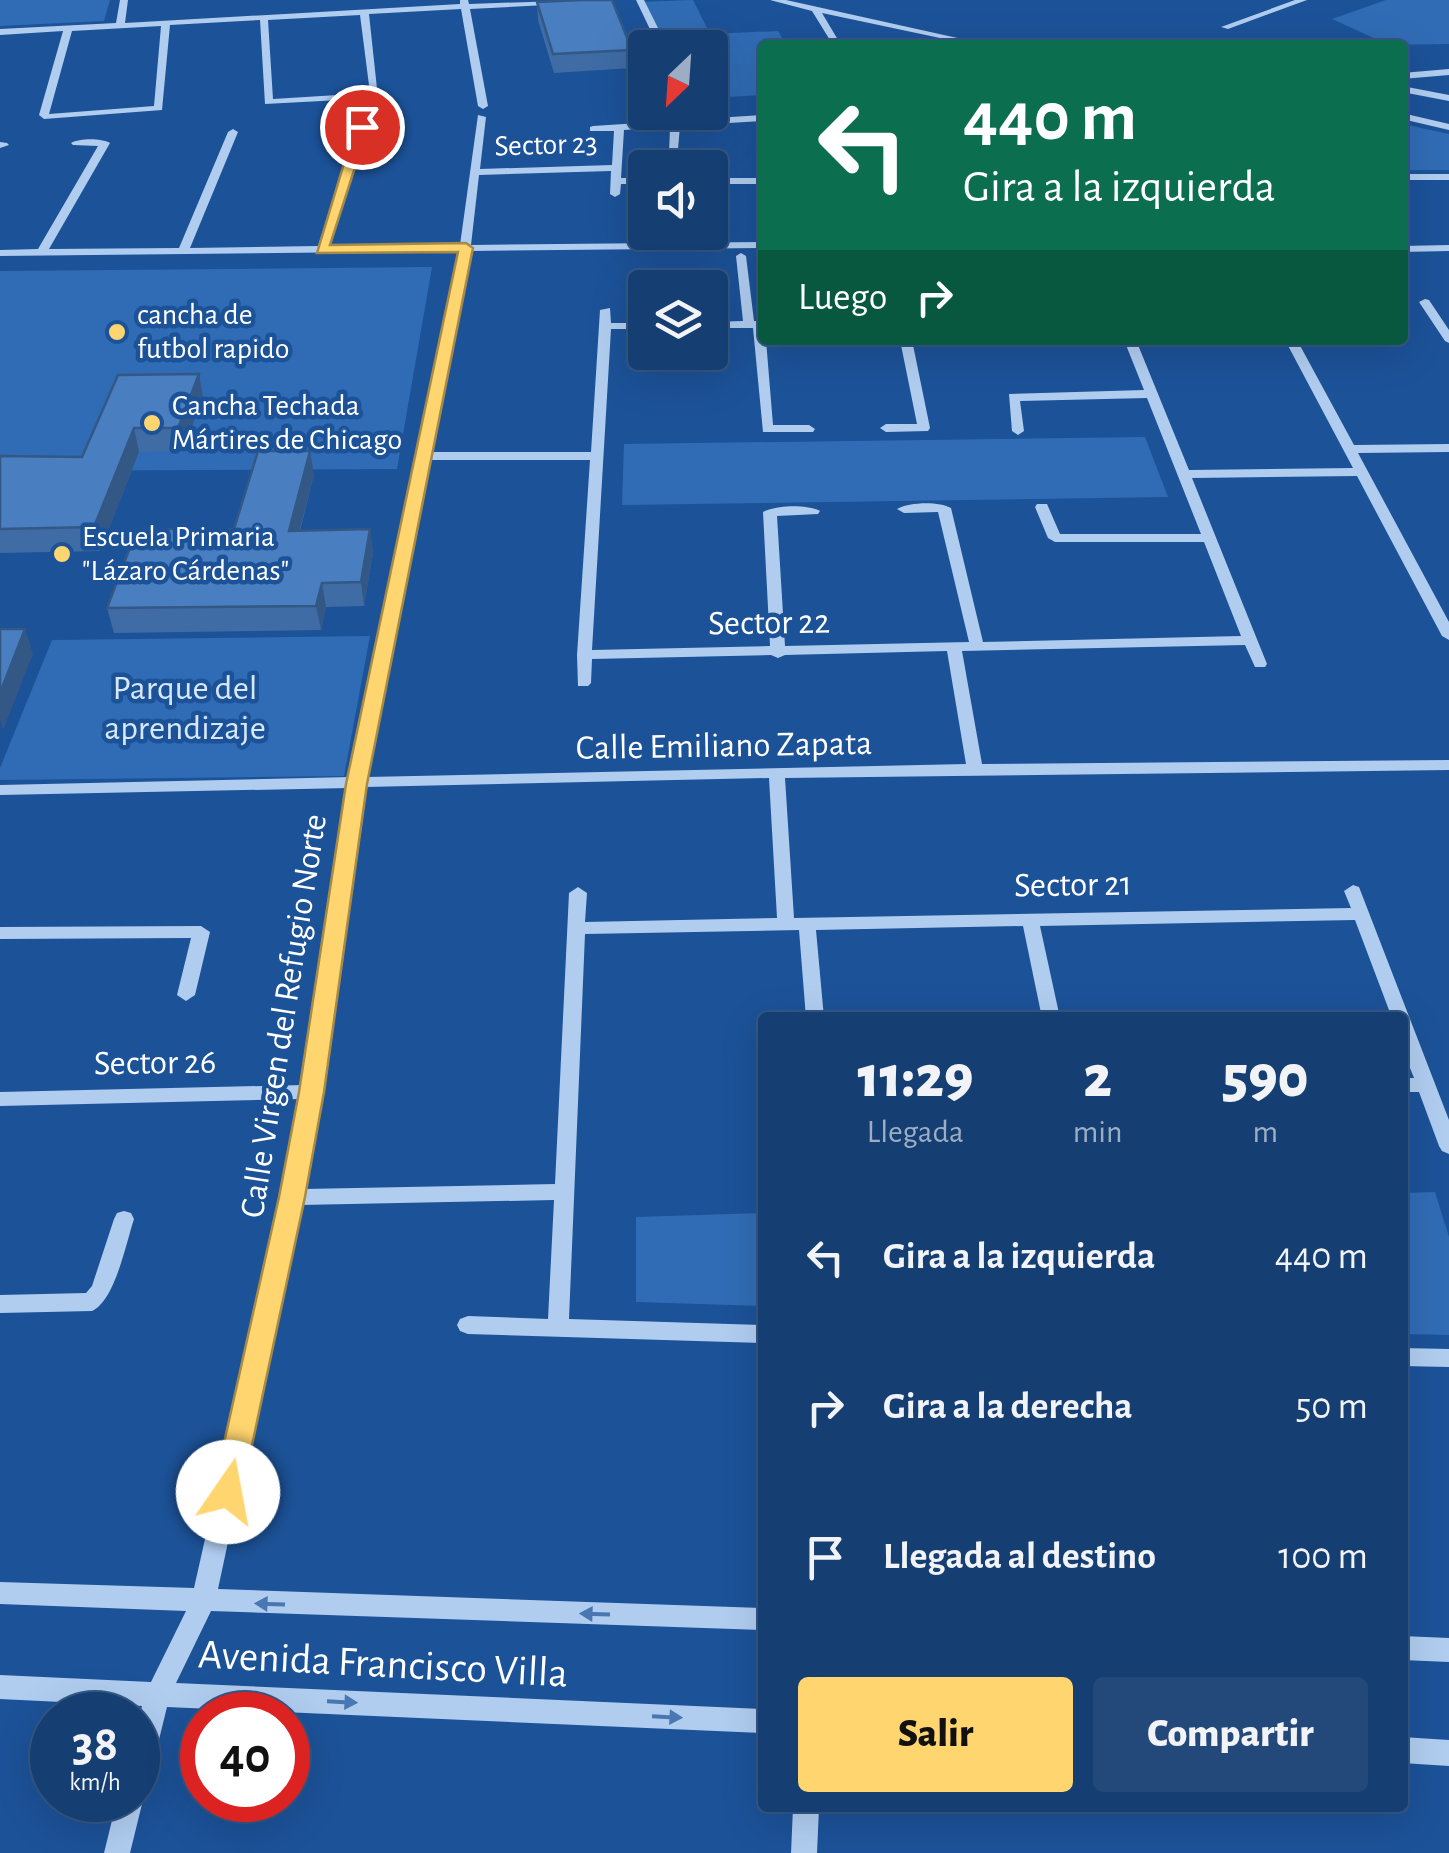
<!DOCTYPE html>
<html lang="es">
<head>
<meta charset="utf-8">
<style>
  body { margin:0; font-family:"Alegreya Sans",sans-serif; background:#22497a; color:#f1f3f6; height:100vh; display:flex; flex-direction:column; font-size:38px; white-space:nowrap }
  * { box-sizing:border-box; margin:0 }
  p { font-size:32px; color:#9daec4 }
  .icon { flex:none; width:55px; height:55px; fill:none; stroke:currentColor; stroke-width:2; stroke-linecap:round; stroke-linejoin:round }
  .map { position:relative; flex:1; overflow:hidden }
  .drawer { position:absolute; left:758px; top:1012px; width:650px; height:800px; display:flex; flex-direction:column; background:#153e72; border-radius:10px; box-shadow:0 10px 40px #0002,0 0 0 2px #345784 }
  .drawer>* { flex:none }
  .guide { position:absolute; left:758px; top:40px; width:650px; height:305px; border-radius:10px; box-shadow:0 10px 40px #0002,0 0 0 2px #345784; background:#0b6e4f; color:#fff; overflow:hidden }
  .needle { width:65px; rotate:205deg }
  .controls { position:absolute; left:628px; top:30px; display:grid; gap:20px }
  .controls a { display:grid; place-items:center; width:100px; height:100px; border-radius:10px; background:#153e72; box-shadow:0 10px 40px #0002,0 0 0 2px #345784; font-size:50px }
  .speed { position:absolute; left:30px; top:1692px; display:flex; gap:20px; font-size:50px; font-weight:700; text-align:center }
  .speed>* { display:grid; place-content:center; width:130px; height:130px; border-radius:50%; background:#153e72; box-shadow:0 10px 40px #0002,0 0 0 2px #345784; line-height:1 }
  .speed small { font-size:25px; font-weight:400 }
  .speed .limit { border:15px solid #d22; background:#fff; color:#111 }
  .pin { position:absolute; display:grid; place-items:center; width:85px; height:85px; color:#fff; margin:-42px; border:5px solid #fff; border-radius:50%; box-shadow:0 2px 10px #0007 }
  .me { position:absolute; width:110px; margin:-55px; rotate:12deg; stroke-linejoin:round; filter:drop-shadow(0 0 8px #0008) }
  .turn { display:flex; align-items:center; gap:35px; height:210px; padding:0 40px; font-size:45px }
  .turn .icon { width:130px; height:130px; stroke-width:2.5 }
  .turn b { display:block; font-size:70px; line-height:85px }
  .then { display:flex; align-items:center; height:95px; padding:0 40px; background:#0003; gap:20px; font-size:38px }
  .eta { display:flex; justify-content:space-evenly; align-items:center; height:170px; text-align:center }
  .eta b { font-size:60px; font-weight:800; line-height:70px }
  .cta { display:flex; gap:20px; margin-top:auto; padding:20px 40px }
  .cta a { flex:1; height:115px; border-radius:10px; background:#ffd56f; color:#111; font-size:40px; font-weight:800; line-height:115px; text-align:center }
  .cta a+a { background:#22497a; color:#f1f3f6 }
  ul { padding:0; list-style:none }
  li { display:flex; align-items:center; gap:30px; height:150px; padding:0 40px }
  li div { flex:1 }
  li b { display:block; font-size:38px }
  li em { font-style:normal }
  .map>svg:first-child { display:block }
  .green { fill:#306cb5 }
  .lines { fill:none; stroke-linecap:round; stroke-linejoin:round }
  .minor { fill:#b0cdf0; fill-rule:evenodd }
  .wall { fill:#3f6ca5 }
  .shaded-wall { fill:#335886 }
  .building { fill:#497ec0; stroke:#335886; stroke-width:2.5 }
  .oneway { fill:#4877b2 }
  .route { fill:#ffd56f; stroke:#a68a48; stroke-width:2.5 }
  .poi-dot { fill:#ffd56f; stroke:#1c5298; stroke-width:4 }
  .labels { text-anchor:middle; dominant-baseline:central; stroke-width:9; stroke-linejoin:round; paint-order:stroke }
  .far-street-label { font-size:30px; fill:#fff; stroke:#1c5298 }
  .far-poi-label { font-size:30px; fill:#fff; stroke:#1c5298; text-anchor:start }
  .street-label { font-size:35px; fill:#fff; stroke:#1c5298 }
  .park-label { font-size:35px; fill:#d7e8fb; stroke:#1c5298 }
  .near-street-label { font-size:42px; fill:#fff; stroke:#1c5298 }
</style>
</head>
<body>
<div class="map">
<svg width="1449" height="1853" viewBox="0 0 1449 1853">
  <rect width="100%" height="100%" fill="#1c5298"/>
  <g class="green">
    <path d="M0 0H110L104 21 0 26Z"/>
    <path d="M693 0 710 34 778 31 786 45H762V95L710 98V48L658 47 638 2Z"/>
    <path d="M1386 0H1449V44L1389 45 1332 19Z"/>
    <path d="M1403 124 1449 134V170H1403Z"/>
    <path d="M432 267 397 469 0 471V271Z"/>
    <path d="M1145 437 1168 497 622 505 624 444Z"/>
    <path d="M370 636 344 776 0 780V768L52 640Z"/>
    <path d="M1435 1192 1449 1237V1335L1403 1334V1193Z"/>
    <path d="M762 1213V1306L636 1302V1217Z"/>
  </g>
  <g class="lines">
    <g class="minor">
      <path d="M120 0H128L125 23 460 4V0H468L469 4 588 0 584 3 470 9 488 106 483 109 478 106 461 9 369 14 378 98 265 104 260 20 170 25 162 110 44 119 39 115 63 31 0 35V29L116 23ZM360 15 370 93 273 99 268 20ZM161 26 154 106 49 114 72 31Z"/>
      <path d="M636 0H644L668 48H659Z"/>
      <path d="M770 0H786L989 45H973L822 13 841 45H833L812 11Z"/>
      <path d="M1295 0H1307L1228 29 1221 27Z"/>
      <path d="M1449 69V75L1402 79V73Z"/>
      <path d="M1402 86 1449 95V101L1402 92Z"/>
      <path d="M1402 113 1449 124V130L1402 119Z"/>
      <path d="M478 115 486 117 480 169 612 165 614 131H590V127L593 126 762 115V121L680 126 678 149 700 150V154L696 155 669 154 670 127 624 130 621 178H645V184H621L620 194 615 197 610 194 611 171 479 175 471 245 762 242V248L470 251 431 452H591L600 310 610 308 611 323H645V329H611L592 650 770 646 763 512C776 505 807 504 820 511L818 514 777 516 785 646 969 642 938 512 904 513 897 509C909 502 939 501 951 508L983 642 1241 636 1204 542H1055L1048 538 1035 507 1037 504H1047L1060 534H1201L1147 398 1020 401 1024 431 1018 435 1012 431 1009 394 1144 390 1124 340H1136L1189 470 1353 468 1285 340H1297L1354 445 1449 444V452L1358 453 1449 622V640L1442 636 1357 476 1192 478 1267 664 1265 667H1255L1245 645 962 651 982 764 1449 760V770L785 778 794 918 1351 908 1344 891 1353 885 1359 887 1449 1120V1154L1442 1151 1439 1146 1419 1092H1402V1078H1414L1402 1048V1018H1392L1355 920 1040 926 1060 1018H1042L1023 926 816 930 824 1018H806L799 930 585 934 569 1319 762 1325V1343L468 1334 460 1331 457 1325 460 1319 468 1316 548 1319 554 1200 300 1205 218 1589 762 1608V1630L211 1611 176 1683 762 1709V1733L167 1707 151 1772 147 1781 138 1785V1724L142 1706 0 1699V1675L151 1682 186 1611 0 1604V1582L194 1588 282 1197 301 1099 0 1106V1092L303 1085 349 788 0 795V785L351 777 460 251 0 256V250L38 249 98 146 73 145 71 143C80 138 101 138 110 143L49 249 179 248 228 132 233 129 238 132 190 248 318 246 356 130 336 128 334 126C341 121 360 122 367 127L329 246 460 245ZM430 460H590L577 655 578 686H588L591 683 592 659 771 655 778 658 785 655 947 651 966 764 367 777ZM769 778 777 918 585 922 587 893 578 887 569 893 555 1184 304 1189 322 1092 365 787Z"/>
      <path d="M0 142 7 143 9 145 0 148Z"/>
      <rect x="1402" y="174" width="47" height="6"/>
      <rect x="710" y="178" width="52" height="6"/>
      <path d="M1449 245V251L1402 252V246Z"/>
      <path d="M741 253 746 256 754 321H762V340H766L773 425H809L815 429 813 432H763L753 328H710V322L743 321 736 256Z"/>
      <path d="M1425 299 1429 300 1449 330V343L1445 341 1419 302Z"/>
      <path d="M900 340H912L930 428 928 431 886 432 880 428 886 424H917Z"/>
      <path d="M201 926 210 932 195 995 186 1001 177 995 191 938 0 939V927Z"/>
      <path d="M124 1211 131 1213 134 1219C126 1243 115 1301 92 1311L0 1313V1295L86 1293 92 1286 114 1219 117 1213Z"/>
      <path d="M1402 1348 1449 1349V1367L1402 1366Z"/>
      <path d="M1402 1636 1449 1638V1662L1402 1660Z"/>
      <path d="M1402 1737 1449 1740V1766L1402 1763Z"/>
      <path d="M138 1790 143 1800 130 1853H104L117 1800H138Z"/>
      <path d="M793 1808H819L817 1853H791Z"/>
    </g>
  </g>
  <g class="wall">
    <path d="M537 2 632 50V68L554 73 538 20Z"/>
    <path d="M118 375 203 397 183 451 139 452 100 551 0 553V456L82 457Z"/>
    <path d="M314 474 300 531 370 529 373 553 364 606 326 607 321 630 114 633 107 608 234 529Z"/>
  </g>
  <g class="shaded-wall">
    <path d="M199 374 203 397 183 451 178 428Z"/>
    <path d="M134 428 139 452 100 551 94 527Z"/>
    <path d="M310 451 314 474 293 555 289 531Z"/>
    <path d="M370 529 373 553 364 606 361 582Z"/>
    <path d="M322 583 326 607 321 630 316 606Z"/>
    <path d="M25 629 33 654 3 730 0 720V693Z"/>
  </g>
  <g class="building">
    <path d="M581 0H612L632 50 553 54 537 2Z"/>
    <path d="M199 374 178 428H134L94 527 0 529V456L82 457 118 375Z"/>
    <path d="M258 451H310L289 531 370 529 361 582 322 583 316 606 107 608 137 529H234Z"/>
    <path d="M0 629H25L0 693Z"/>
  </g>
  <defs><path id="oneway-solid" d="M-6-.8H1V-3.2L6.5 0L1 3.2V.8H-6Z" transform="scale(2.5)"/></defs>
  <g class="oneway">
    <use href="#oneway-solid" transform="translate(270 1604) rotate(-178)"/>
    <use href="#oneway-solid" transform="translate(595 1614) rotate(-178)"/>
    <use href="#oneway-solid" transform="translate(342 1702) rotate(3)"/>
    <use href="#oneway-solid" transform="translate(667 1717) rotate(3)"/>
  </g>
  <path class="route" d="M362 123 368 127 330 245 466 243 473 248 367 784 324 1092 305 1197 242 1492 238 1501 228 1505 217 1501 213 1492 279 1197 299 1092 346 784 458 252 317 253 355 127Z"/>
  <g class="poi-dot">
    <circle cx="117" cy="332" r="10"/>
    <circle cx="152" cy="423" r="10"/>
    <circle cx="62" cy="554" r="10"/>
  </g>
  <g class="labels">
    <g class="far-street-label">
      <text transform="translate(546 145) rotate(-2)">Sector 23</text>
    </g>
    <g class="far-poi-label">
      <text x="137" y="315">cancha de<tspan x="137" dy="34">futbol rapido</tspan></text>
      <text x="172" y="406">Cancha Techada<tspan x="172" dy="34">Mártires de Chicago</tspan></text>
      <text x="82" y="537">Escuela Primaria<tspan x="82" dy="34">"Lázaro Cárdenas"</tspan></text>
    </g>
    <g class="street-label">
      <text transform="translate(769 623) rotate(-1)">Sector 22</text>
      <text transform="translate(724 746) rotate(-1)">Calle Emiliano Zapata</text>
      <text transform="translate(1073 885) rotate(-1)">Sector 21</text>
      <text transform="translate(284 1016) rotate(-81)">Calle Virgen del Refugio Norte</text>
      <text transform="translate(155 1063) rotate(-1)">Sector 26</text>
    </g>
    <g class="park-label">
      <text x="185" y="688">Parque del<tspan x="185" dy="40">aprendizaje</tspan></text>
    </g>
    <g class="near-street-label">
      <text transform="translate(383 1664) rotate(3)">Avenida Francisco Villa</text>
    </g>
  </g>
</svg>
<div class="controls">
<a><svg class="needle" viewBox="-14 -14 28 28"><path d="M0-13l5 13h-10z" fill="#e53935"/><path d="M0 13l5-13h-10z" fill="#9daec4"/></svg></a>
<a><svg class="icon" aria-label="sound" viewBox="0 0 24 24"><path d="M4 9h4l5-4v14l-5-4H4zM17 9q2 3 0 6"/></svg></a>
<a><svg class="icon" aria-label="layers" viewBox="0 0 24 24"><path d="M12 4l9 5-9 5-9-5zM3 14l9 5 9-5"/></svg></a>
</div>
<div class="speed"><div>38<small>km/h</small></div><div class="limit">40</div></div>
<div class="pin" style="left:362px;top:127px;background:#d93025"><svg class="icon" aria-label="arrive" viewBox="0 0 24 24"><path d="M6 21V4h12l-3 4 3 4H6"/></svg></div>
<svg class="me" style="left:228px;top:1492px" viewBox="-20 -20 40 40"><circle r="19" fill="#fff"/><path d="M0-13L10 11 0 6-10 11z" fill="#ffd56f"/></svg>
<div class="guide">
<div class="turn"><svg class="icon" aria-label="left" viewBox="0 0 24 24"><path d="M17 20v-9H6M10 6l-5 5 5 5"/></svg><div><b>440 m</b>Gira a la izquierda</div></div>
<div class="then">Luego<svg class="icon" aria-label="right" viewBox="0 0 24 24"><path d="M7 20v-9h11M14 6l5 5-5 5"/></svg></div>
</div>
<section class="drawer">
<div class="eta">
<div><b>11:29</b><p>Llegada</p></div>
<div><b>2</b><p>min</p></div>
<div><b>590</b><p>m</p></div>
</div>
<ul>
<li><svg class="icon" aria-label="left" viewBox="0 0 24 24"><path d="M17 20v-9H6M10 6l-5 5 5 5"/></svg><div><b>Gira a la izquierda</b></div><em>440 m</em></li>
<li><svg class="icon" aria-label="right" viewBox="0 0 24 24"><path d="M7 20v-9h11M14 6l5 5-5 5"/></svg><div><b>Gira a la derecha</b></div><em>50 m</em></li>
<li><svg class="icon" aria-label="arrive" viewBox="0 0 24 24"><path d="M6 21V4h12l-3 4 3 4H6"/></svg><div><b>Llegada al destino</b></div><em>100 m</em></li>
</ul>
<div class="cta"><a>Salir</a><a>Compartir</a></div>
</section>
</div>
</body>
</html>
